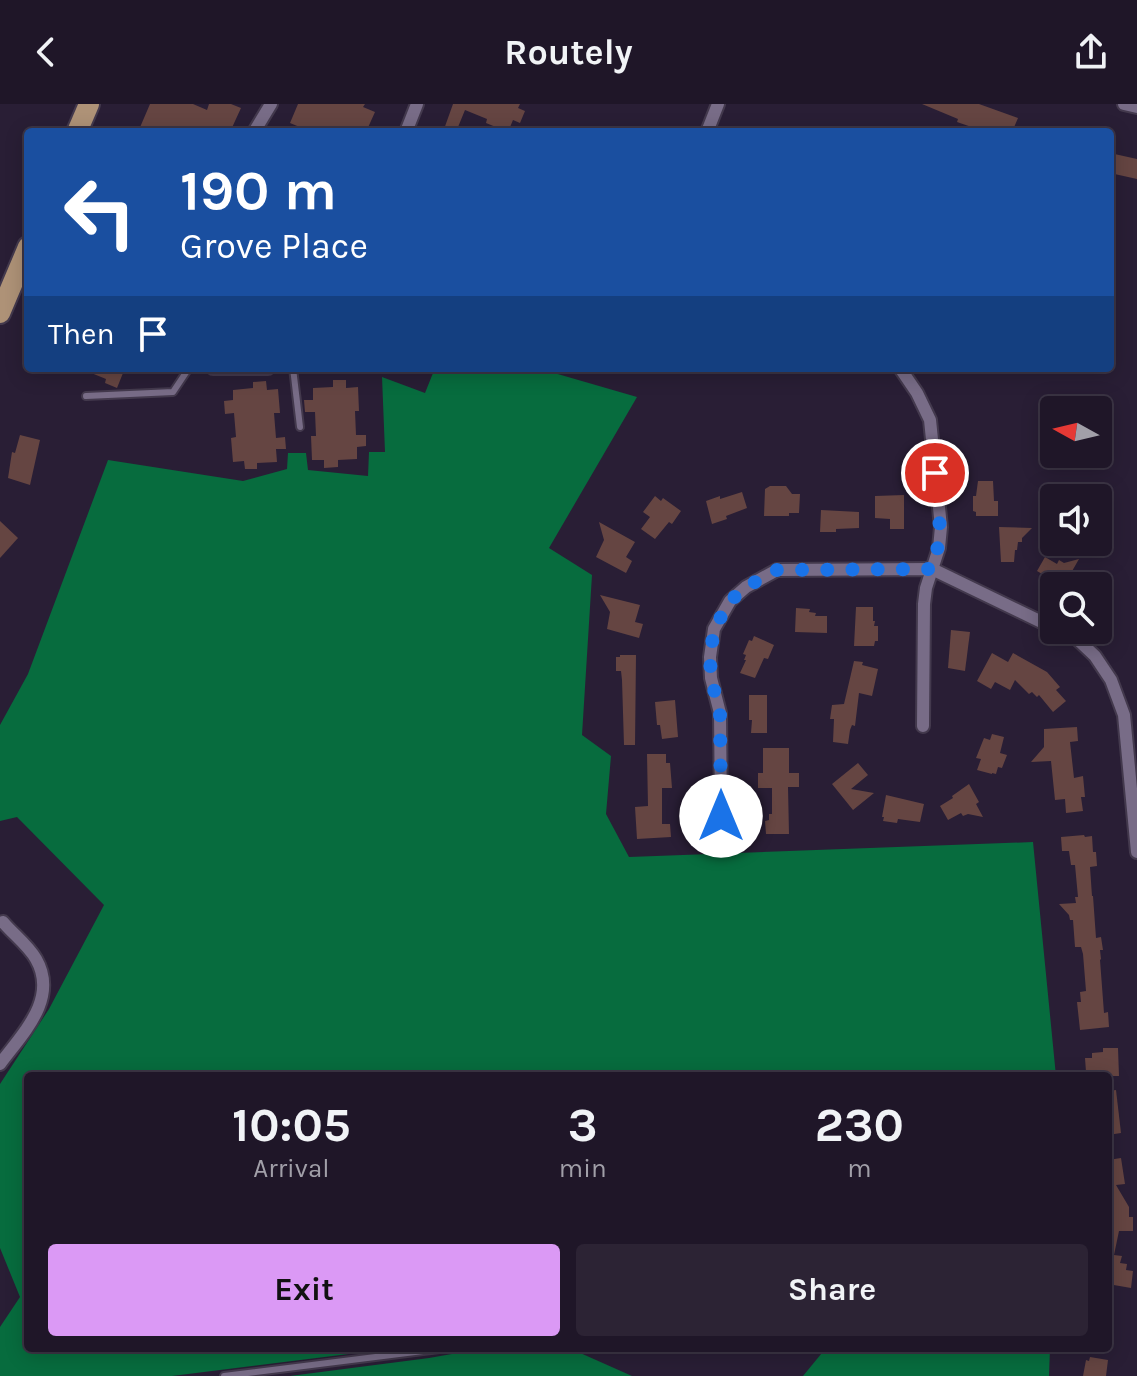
<!DOCTYPE html>
<html lang="en">
<head>
<meta charset="utf-8">
<style>
  body { margin:0; font-family:Karla,sans-serif; background:#2c2334; color:#f1f3f6; height:100vh; display:flex; flex-direction:column; font-size:30px; white-space:nowrap }
  * { box-sizing:border-box; margin:0 }
  p { font-size:26px; color:#a19fa8 }
  .icon { flex:none; width:44px; height:44px; fill:none; stroke:currentColor; stroke-width:2; stroke-linecap:round; stroke-linejoin:round }
  .map { position:relative; flex:1; overflow:hidden }
  .drawer { position:absolute; left:24px; top:968px; width:1088px; height:280px; display:flex; flex-direction:column; background:#1f1628; border-radius:8px; box-shadow:0 4px 20px #0003,0 0 0 2px #3c3545 }
  .drawer>* { flex:none }
  .hud { position:absolute; left:24px; top:24px; width:1090px; height:244px; border-radius:8px; box-shadow:0 4px 20px #0003,0 0 0 2px #3c3545; background:#1a4fa0; color:#fff; overflow:hidden }
  .needle { width:52px; rotate:278deg }
  .fabs { position:absolute; left:1040px; top:292px; display:grid; gap:16px }
  .fabs a { display:grid; place-items:center; width:72px; height:72px; border-radius:8px; background:#1f1628; box-shadow:0 4px 20px #0003,0 0 0 2px #3c3545; font-size:40px }
  .pin { position:absolute; display:grid; place-items:center; width:68px; height:68px; color:#fff; margin:-34px; border:4px solid #fff; border-radius:50%; box-shadow:0 2px 8px #0007 }
  .me { position:absolute; width:88px; margin:-44px; rotate:0deg; stroke-linejoin:round; filter:drop-shadow(0 0 6px #0008) }
  .turn { display:flex; align-items:center; gap:28px; height:168px; padding:0 24px; font-size:36px }
  .turn .icon { width:104px; height:104px; stroke-width:2.5 }
  .turn b { display:block; font-size:56px; line-height:68px }
  .then { display:flex; align-items:center; height:76px; padding:0 24px; background:#0003; gap:16px; font-size:30px }
  .eta { display:flex; justify-content:space-evenly; align-items:center; height:136px; text-align:center }
  .eta b { font-size:48px; font-weight:700; line-height:56px }
  .primary-button { display:flex; gap:16px; margin-top:auto; padding:16px 24px }
  .primary-button a { flex:1; height:92px; border-radius:8px; background:#db99f5; color:#111; font-size:32px; font-weight:700; line-height:92px; text-align:center }
  .primary-button a+a { background:#2c2334; color:#f1f3f6 }
  header { display:flex; justify-content:space-between; align-items:center; height:104px; padding:0 24px; background:#1f1628; font-size:36px; font-weight:700 }
  .map>svg:first-child { display:block }
  .forest { fill:#076c3e }
  .building { fill:#654542 }
  .lines { fill:none; stroke-linecap:round; stroke-linejoin:round }
  .lane-casing { stroke:#43394d; stroke-width:10 }
  .street-casing { stroke:#43394d; stroke-width:16 }
  .primary-casing { stroke:#43394d; stroke-width:24 }
  .lane { stroke:#786c87; stroke-width:6 }
  .street { stroke:#786c87; stroke-width:12 }
  .primary { stroke:#ae9277; stroke-width:20 }
  .route { stroke:#1a73e8; stroke-width:14; stroke-dasharray:0 25.2 }
</style>
</head>
<body>
<header><svg class="icon" aria-label="back" viewBox="0 0 24 24"><path d="M15 5l-7 7 7 7"/></svg>Routely<svg class="icon" aria-label="share" viewBox="0 0 24 24"><path d="M12 15V3M7 8l5-5 5 5M5 13v7h14v-7"/></svg></header>
<div class="map">
<svg width="1137" height="1272" viewBox="0 0 1137 1272">
  <rect width="100%" height="100%" fill="#291e35"/>
  <g class="forest">
    <path d="M435 264H537L637 293 549 444 592 471 582 631 611 652 606 710 629 753 1033 738 1056 972H28V1244H397L172 1272H0V1223L20 1193 0 1144V980L49 905 104 801 17 713 0 717V621L28 570 108 356 243 377 287 365 288 349H306L308 366 368 372 369 348H385L382 273 425 289Z"/>
    <path d="M486 1244H569L632 1272H290L429 1254Z"/>
    <path d="M826 1244H1050L1049 1272H803Z"/>
  </g>
  <g class="building">
    <path d="M150 0H193L207 6 209 0H231L241 4 230 28H138Z"/>
    <path d="M298 0H365L363 3 375 8 366 28H300L302 24 290 19Z"/>
    <path d="M453 0H520L518 4 525 7 520 19 513 16 508 28 486 19 487 15 465 6 456 28H443Z"/>
    <path d="M922 0H979L1018 14 1012 28H986L957 18 958 15Z"/>
    <path d="M1110 49 1137 55V75L1110 69Z"/>
    <path d="M79 264H125L117 284 105 279 106 275Z"/>
    <path d="M333 276H346V284L358 283 359 307H355L356 331H366V342L357 343V355L338 356V363L324 364V356H312L311 332H316L315 308H305L304 296H313V284L333 283Z"/>
    <path d="M266 277 267 286 278 285 280 309H274L276 334 285 333 286 345H276L277 358 257 359V365H245L244 357 233 358 231 334 236 333 234 309 225 310 224 297 233 296V286L253 284V278Z"/>
    <path d="M20 331 40 336 30 381 8 374 12 348 15 349Z"/>
    <path d="M978 377H993L994 397H998V412H976V408L973 407V392H976Z"/>
    <path d="M770 382H786L792 390H800L799 409H789V412H764L765 385Z"/>
    <path d="M742 388 747 404 726 412 727 415 712 420 706 397 720 392V395Z"/>
    <path d="M904 391V425H890V415L875 414V392Z"/>
    <path d="M655 392 661 397 663 394 681 407 672 420 669 418 655 435 641 425 650 413 643 408Z"/>
    <path d="M821 406 859 408V424L836 425V428H820Z"/>
    <path d="M0 417 18 434 0 454Z"/>
    <path d="M599 418 635 438 626 453 632 457 626 469 596 453 604 436Z"/>
    <path d="M999 423 1032 424 1022 434V438H1018L1017 446H1015L1014 458H1001Z"/>
    <path d="M1045 453 1057 460 1059 456 1064 459 1079 455 1071 469 1075 471 1068 482H1056L1047 477 1049 474 1037 467Z"/>
    <path d="M600 491 640 501 635 518 643 520 639 534 607 525 610 508Z"/>
    <path d="M856 503H873V517H875L874 522H878V537H875L874 542H854Z"/>
    <path d="M796 504 810 505 809 508 816 509 815 512H827V529L795 528Z"/>
    <path d="M951 526 970 528 965 567 948 564Z"/>
    <path d="M754 532 774 541 768 555 764 554 755 574 740 569 746 556H744L746 551 743 550 749 536 752 537Z"/>
    <path d="M992 549 1008 558 1013 549 1047 568 1060 583 1056 586 1066 597 1053 608 1039 591 1037 593 1032 588 1029 590 1015 576 1010 586 995 578 991 585 977 577Z"/>
    <path d="M620 551H636L635 641H624L622 576 621 567H616V553H620Z"/>
    <path d="M854 557 863 558 862 561 878 565 872 592 859 589 855 622 852 621 850 626 848 640 833 638 834 615H830L832 601 844 600Z"/>
    <path d="M749 591H767V629H751L752 616H749Z"/>
    <path d="M675 596 678 633 662 635 660 621H657L655 598Z"/>
    <path d="M1077 623 1078 637 1070 638 1074 674 1083 672 1085 693H1081L1083 707 1066 709 1065 695 1055 696 1051 657 1031 658 1044 643V625Z"/>
    <path d="M992 630 1004 633 1000 649 1007 651 1002 664 998 663 996 670 992 669V670L977 666 981 655 976 654 984 634 990 636Z"/>
    <path d="M763 644H789V669H799V683H788L789 730H766L765 717 769 716V710H772V684H758V669H763Z"/>
    <path d="M647 650H666V659H670L672 684H662V720H670L671 733 637 735 635 703 648 702Z"/>
    <path d="M858 659 868 671 851 685 874 689 853 706 832 680Z"/>
    <path d="M969 680 979 698 976 700 983 713 968 710 963 712 961 709 948 716 940 702 953 694 952 692Z"/>
    <path d="M886 691 924 700 920 718 898 715 897 719 883 717 884 713H882Z"/>
    <path d="M1084 731 1085 733 1092 732 1093 748H1096L1097 762 1090 763 1092 792H1093L1096 834 1101 833 1103 846H1100L1101 855 1100 856 1104 909 1108 908 1109 923 1080 926 1077 898H1081L1080 888 1086 887 1083 850 1081 843H1075L1073 816H1070L1069 811 1059 800 1076 799 1075 793H1078L1075 761H1071L1069 747H1062L1061 733Z"/>
    <path d="M1103 944H1118L1119 972H1093V967L1086 968 1085 954H1092V949L1103 948Z"/>
    <path d="M1116 986 1121 1029 1108 1031V987Z"/>
    <path d="M1121 1054 1125 1080 1116 1081 1129 1103V1113H1133V1127H1119L1114 1151 1122 1152 1120 1159 1127 1160 1126 1166 1133 1167 1131 1184 1108 1180V1056Z"/>
    <path d="M1090 1253 1108 1256 1106 1272H1083L1086 1256 1089 1257Z"/>
  </g>
  <g class="lines">
    <defs>
      <g id="lane">
        <path d="M293 264 300 323"/>
        <path d="M86 292 173 288 189 264"/>
        <path d="M224 1272 447 1244"/>
      </g>
      <g id="street">
        <path d="M1124 0 1137 3"/>
        <path d="M254 28 271 0"/>
        <path d="M406 28 417 0"/>
        <path d="M707 28 718 0"/>
        <path d="M213 264H268"/>
        <path d="M900 264 917 289 930 316 941 423 939 444 926 484 924 500 923 622"/>
        <path d="M1057 526 1077 535 1095 552 1111 576 1124 611 1137 748"/>
        <path d="M721 712 720 609 711 574 710 553 714 525 730 497 746 483 777 466 932 465 1054 524"/>
        <path d="M0 960C22 930 59 895 36 855 28 841 13 830 3 818"/>
      </g>
      <g id="primary">
        <path d="M77 28 89 0"/>
        <path d="M0 209 28 143"/>
      </g>
    </defs>
    <use href="#lane" class="lane-casing"/>
    <use href="#street" class="street-casing"/>
    <use href="#primary" class="primary-casing"/>
    <use href="#lane" class="lane"/>
    <use href="#street" class="street"/>
    <use href="#primary" class="primary"/>
  </g>
  <g class="lines">
    <path class="route" d="M721 712 720 609 711 574 710 553 714 525 730 497 746 483 777 466 932 465C944 430 939 406 935 369"/>
  </g>
</svg>
<div class="fabs">
<a><svg class="needle" viewBox="-14 -14 28 28"><path d="M0-13l5 13h-10z" fill="#e53935"/><path d="M0 13l5-13h-10z" fill="#a19fa8"/></svg></a>
<a><svg class="icon" aria-label="sound" viewBox="0 0 24 24"><path d="M4 9h4l5-4v14l-5-4H4zM17 9q2 3 0 6"/></svg></a>
<a><svg class="icon" aria-label="search" viewBox="0 0 24 24"><circle cx="10" cy="10" r="6"/><path d="M15 15l6 6"/></svg></a>
</div>
<div class="pin" style="left:935px;top:369px;background:#d93025"><svg class="icon" aria-label="arrive" viewBox="0 0 24 24"><path d="M6 21V4h12l-3 4 3 4H6"/></svg></div>
<svg class="me" style="left:721px;top:712px" viewBox="-20 -20 40 40"><circle r="19" fill="#fff"/><path d="M0-13L10 11 0 6-10 11z" fill="#1a73e8"/></svg>
<div class="hud">
<div class="turn"><svg class="icon" aria-label="left" viewBox="0 0 24 24"><path d="M17 20v-9H6M10 6l-5 5 5 5"/></svg><div><b>190 m</b>Grove Place</div></div>
<div class="then">Then<svg class="icon" aria-label="arrive" viewBox="0 0 24 24"><path d="M6 21V4h12l-3 4 3 4H6"/></svg></div>
</div>
<section class="drawer">
<div class="eta">
<div><b>10:05</b><p>Arrival</p></div>
<div><b>3</b><p>min</p></div>
<div><b>230</b><p>m</p></div>
</div>
<div class="primary-button"><a>Exit</a><a>Share</a></div>
</section>
</div>
</body>
</html>
